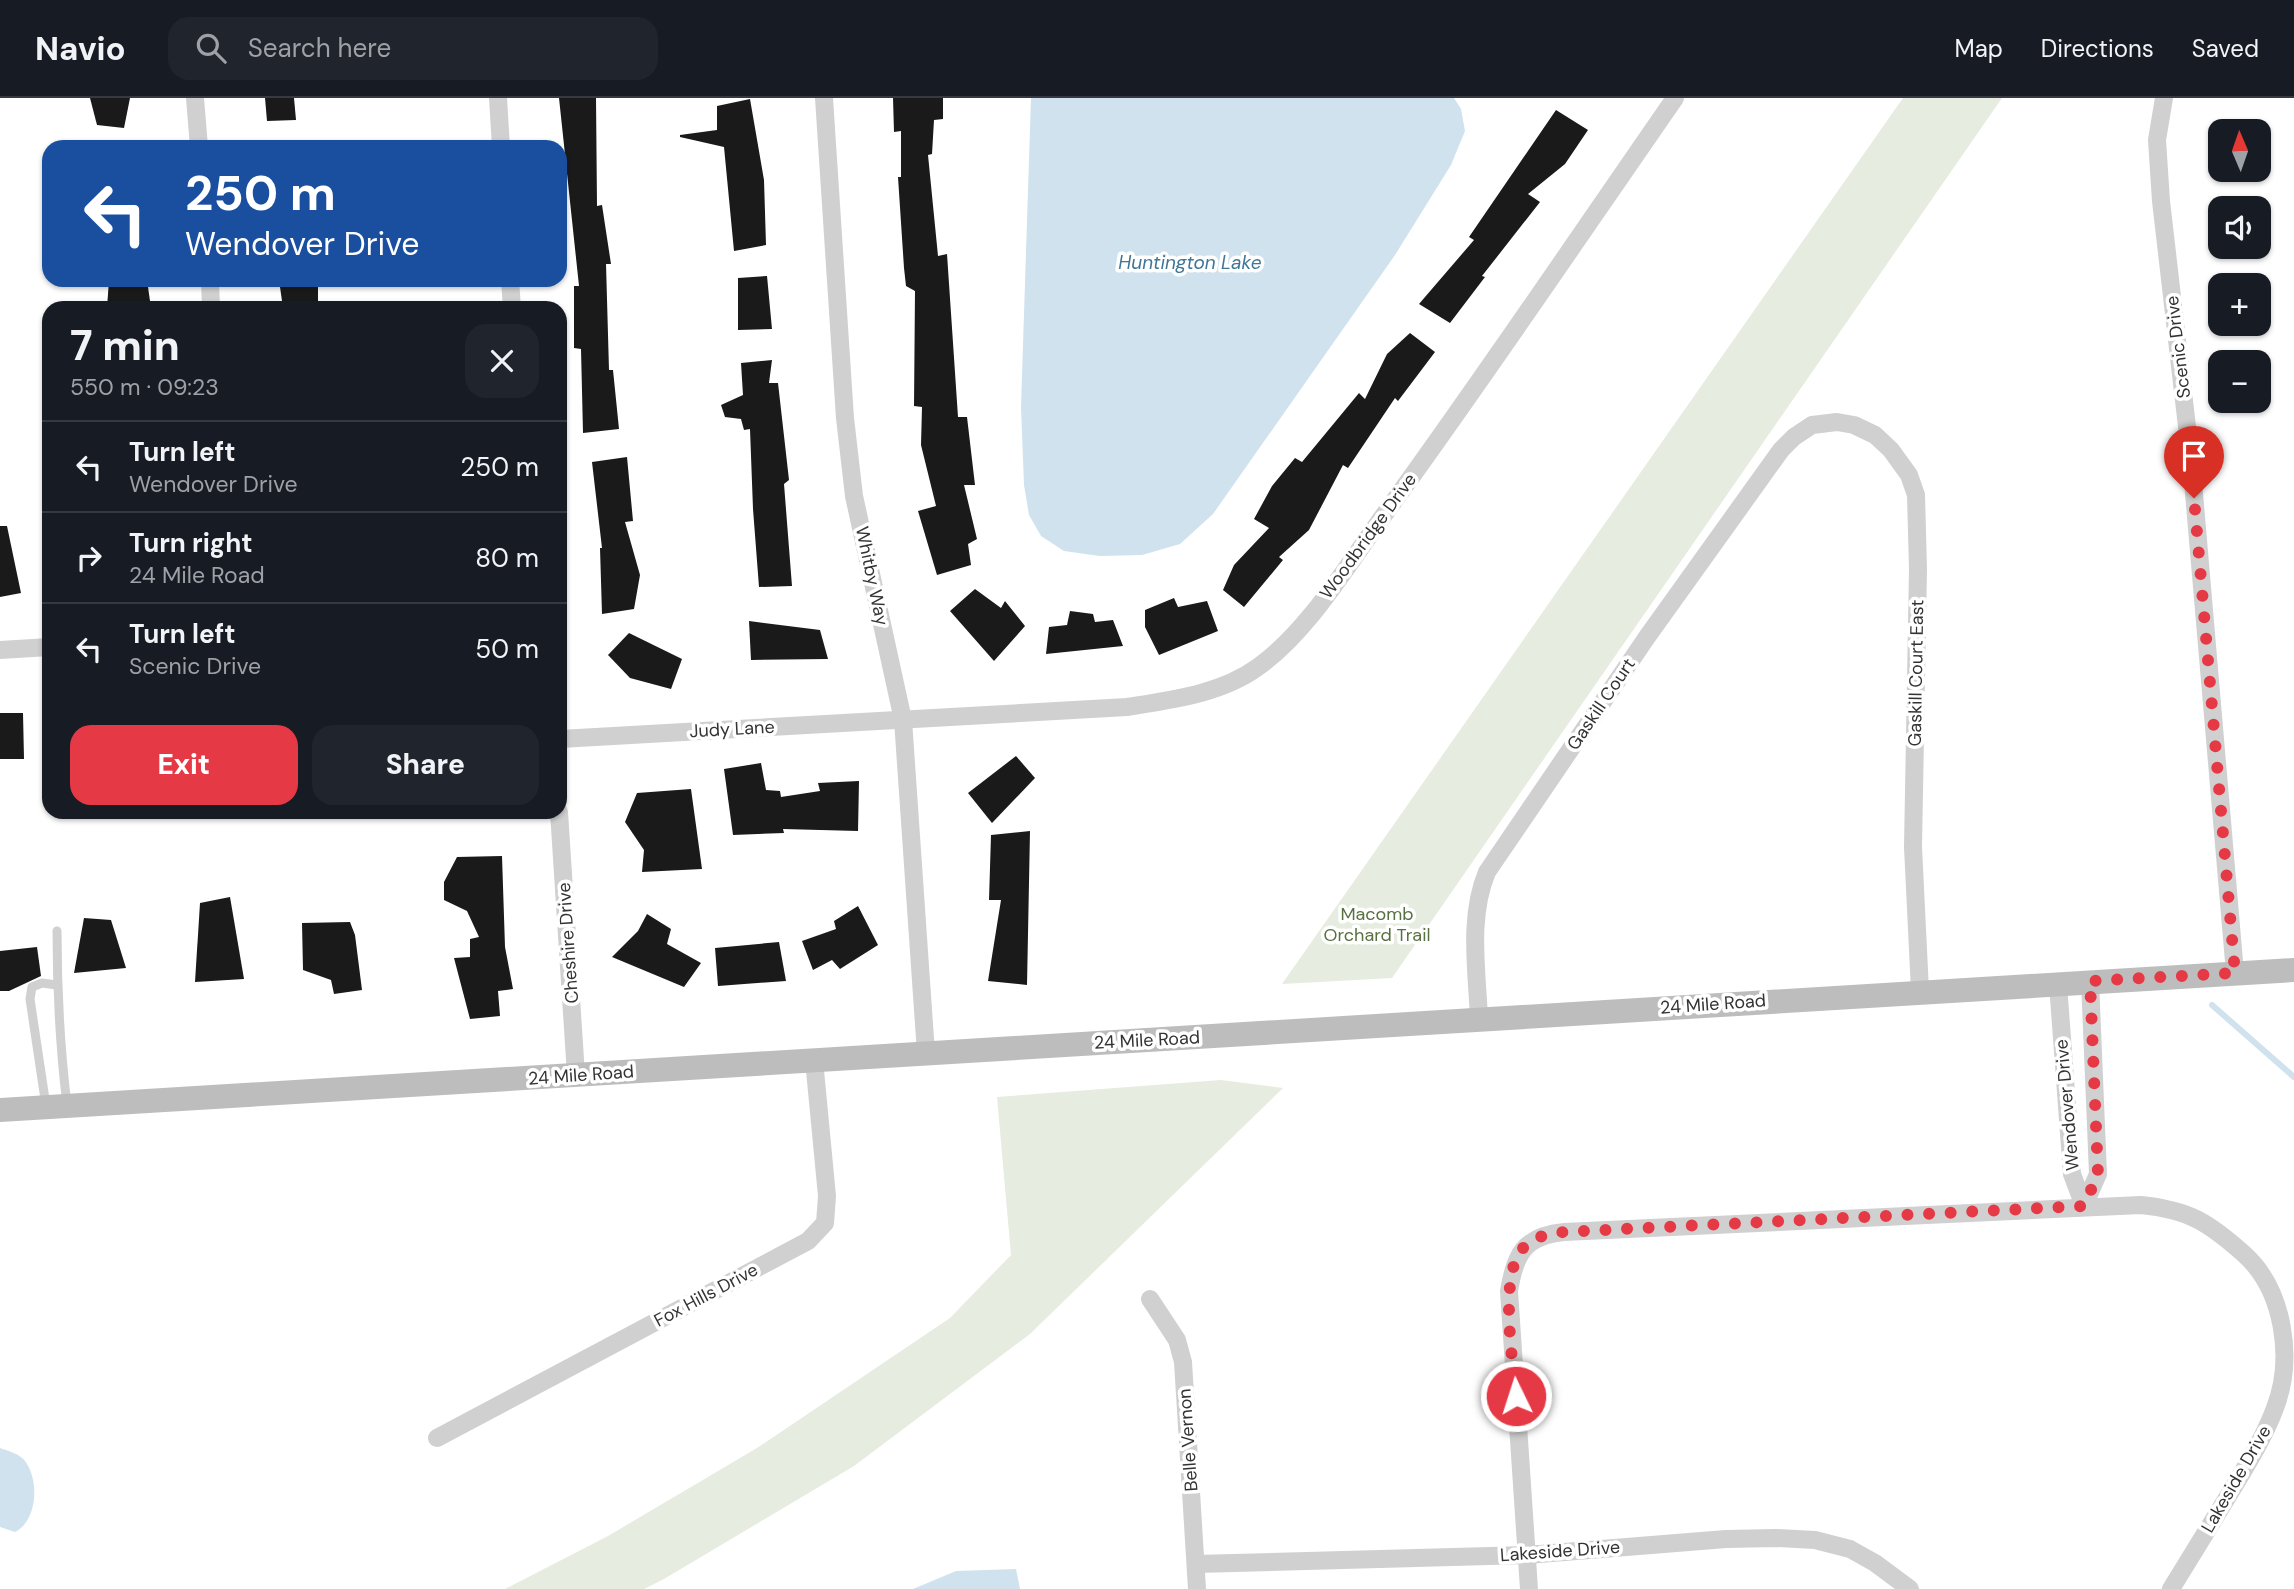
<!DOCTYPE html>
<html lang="en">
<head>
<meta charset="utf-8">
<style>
  body { margin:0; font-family:"DM Sans",sans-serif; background:#20242c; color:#f1f3f6; height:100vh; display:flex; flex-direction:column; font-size:26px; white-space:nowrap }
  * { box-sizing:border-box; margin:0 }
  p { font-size:23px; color:#9ea1a6 }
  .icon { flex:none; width:38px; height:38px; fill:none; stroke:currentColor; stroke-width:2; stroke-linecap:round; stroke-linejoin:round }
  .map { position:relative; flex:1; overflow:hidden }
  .details { position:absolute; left:42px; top:203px; width:525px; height:518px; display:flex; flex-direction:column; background:#171b24; border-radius:21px; box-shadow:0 2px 5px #0004 }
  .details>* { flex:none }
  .guide { position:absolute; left:42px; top:42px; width:525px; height:147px; border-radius:21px; box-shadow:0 2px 5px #0004; background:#1a4fa0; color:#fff; overflow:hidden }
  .needle { width:46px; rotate:358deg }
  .tools { position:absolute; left:2208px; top:21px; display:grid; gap:14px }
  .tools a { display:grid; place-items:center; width:63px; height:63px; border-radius:14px; background:#171b24; box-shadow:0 2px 5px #0004; font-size:35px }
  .pin { position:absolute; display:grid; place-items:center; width:60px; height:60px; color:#fff; margin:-72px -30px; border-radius:50% 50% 50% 0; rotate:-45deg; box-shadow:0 0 7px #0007 }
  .pin .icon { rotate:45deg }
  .me { position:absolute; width:77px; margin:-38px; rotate:356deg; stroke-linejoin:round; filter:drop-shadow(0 0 5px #0008) }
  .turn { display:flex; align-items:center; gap:24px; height:147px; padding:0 28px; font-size:32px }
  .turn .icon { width:91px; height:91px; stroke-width:2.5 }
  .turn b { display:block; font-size:49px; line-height:60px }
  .round { display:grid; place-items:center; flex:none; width:74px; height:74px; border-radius:21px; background:#20242c }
  .head { display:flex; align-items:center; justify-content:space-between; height:119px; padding:0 28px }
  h1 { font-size:42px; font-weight:800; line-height:52px }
  .action { display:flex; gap:14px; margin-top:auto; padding:14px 28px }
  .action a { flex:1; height:80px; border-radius:21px; background:#e63946; color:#fff; font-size:28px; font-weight:800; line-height:80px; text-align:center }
  .action a+a { background:#20242c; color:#f1f3f6 }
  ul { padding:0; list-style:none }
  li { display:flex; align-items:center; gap:21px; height:91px; padding:0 28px; border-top:2px solid #363941 }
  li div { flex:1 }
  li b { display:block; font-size:26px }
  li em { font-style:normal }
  header { display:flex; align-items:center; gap:42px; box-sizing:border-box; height:98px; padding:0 35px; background:#171b24; border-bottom:2px solid #363941 }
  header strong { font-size:33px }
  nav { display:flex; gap:38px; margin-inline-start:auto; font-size:24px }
  .search { width:490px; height:63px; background:#20242c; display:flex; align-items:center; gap:18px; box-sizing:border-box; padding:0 24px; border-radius:21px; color:#9ea1a6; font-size:26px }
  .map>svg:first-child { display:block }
  .green { fill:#e6ecdf }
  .water { fill:#cfe2ee }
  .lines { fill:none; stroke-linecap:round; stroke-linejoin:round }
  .stream { stroke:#cfe2ee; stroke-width:6 }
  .building { fill:#1a1a1a }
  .lane { stroke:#d0d0d0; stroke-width:9 }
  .street { stroke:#d0d0d0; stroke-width:18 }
  .secondary { stroke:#bdbdbd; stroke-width:24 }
  .route { stroke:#e63946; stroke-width:12; stroke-dasharray:0 21.6 }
  .labels { text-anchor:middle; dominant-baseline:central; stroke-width:7; stroke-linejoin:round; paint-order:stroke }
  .street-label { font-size:18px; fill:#333; stroke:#fff }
  .park-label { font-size:18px; fill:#56703f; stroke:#fff }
  .water-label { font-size:19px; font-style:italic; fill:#3f7597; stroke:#fff }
</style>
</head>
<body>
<header>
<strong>Navio</strong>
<div class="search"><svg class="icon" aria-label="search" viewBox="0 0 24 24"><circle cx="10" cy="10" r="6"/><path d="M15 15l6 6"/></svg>Search here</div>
<nav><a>Map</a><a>Directions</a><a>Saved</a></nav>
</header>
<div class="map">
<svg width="2294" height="1491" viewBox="0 0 2294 1491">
  <rect width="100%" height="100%" fill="#fff"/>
  <g class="green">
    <path d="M1903 0H2002L1392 880 1282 886Z"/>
    <path d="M1221 982 1283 990 1030 1236 854 1368 664 1481 644 1491H505L608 1438 757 1350 950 1220 1011 1157 997 999Z"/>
  </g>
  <g class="water">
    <path d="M1031 0H1454L1461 11 1465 33 1451 67 1395 157 1213 416 1180 446 1142 457 1100 458 1064 453 1041 438 1029 417 1024 387 1021 309Z"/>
    <path d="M0 1350C8 1353 20 1356 25 1363 40 1383 37 1423 15 1434L0 1429Z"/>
    <path d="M1016 1471 1020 1491H913L956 1473Z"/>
  </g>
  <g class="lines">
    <path class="stream" d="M2212 907 2294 979"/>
  </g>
  <g class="building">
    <path d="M90 0H130L124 30 97 27Z"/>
    <path d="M265 0H294L296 22 267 23Z"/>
    <path d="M559 0H596L597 108 602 107 611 166H606L609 272H613L619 331 583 335 581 251 574 250V188H579Z"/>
    <path d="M893 0H943V21L934 22 932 56 928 57 938 158 947 156 958 319H967L975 387H964L977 441 968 446 971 467 937 477 918 413 936 408 921 347 922 309 914 308 915 193 906 188 904 170 898 79H901V33L894 34Z"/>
    <path d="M750 1 764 82 766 147 734 153 724 49 680 39V37L717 32V8Z"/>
    <path d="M1556 12 1588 32 1565 66 1528 96 1540 104 1482 178 1485 179 1450 225 1419 206 1474 142 1469 139Z"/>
    <path d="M767 178 772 231 738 232V180Z"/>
    <path d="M109 182H147L151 210H107Z"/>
    <path d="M279 182H318V210H283Z"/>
    <path d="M1410 235 1435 254 1398 303 1395 300 1348 370 1343 367 1309 432 1279 459 1283 462 1244 509 1223 492 1234 467 1269 430 1254 421 1272 388 1295 360 1302 364 1359 295 1365 301 1387 256Z"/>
    <path d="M772 262 769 285H778L789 382 784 386 792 488 759 489 753 411 750 331 744 332 741 321 725 319 721 307 743 297 741 265Z"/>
    <path d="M627 359 633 423 625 424 640 477 634 511 602 516 600 450H602L592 364Z"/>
    <path d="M0 428H7L21 495 0 499Z"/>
    <path d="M975 491 1001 510 1005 503 1025 528 994 563 950 513Z"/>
    <path d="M1174 500 1178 509 1207 503 1218 533 1159 557 1145 529V512Z"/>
    <path d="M1070 513 1093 516 1095 524 1113 522 1123 548 1046 556 1049 529 1067 527Z"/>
    <path d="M749 523 820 532 828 561 751 562Z"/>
    <path d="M629 535 682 561 671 591 630 580 608 557Z"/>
    <path d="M0 615H23L24 661H0Z"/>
    <path d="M1016 658 1035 680 992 725 968 695Z"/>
    <path d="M761 665 766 692 780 693 781 699 820 693 818 685 859 683 858 733 783 731 784 735 733 737 724 671Z"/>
    <path d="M691 691 702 771 642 774 644 752 625 724 637 695Z"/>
    <path d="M1030 733 1027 887 988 883 1001 802H989L991 737Z"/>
    <path d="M502 758 505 849 513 891 498 893 500 918 470 921 454 860 470 859V841L479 839 467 813 444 802V784L457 759Z"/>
    <path d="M230 799 244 881 195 884 200 805Z"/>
    <path d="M858 808 878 847 840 871 832 862 813 872 802 843 836 831 834 823Z"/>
    <path d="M647 816 671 831 667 846 701 865 684 889 612 859 638 833Z"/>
    <path d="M84 820 111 822 126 870 74 875Z"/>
    <path d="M350 824 355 837 362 892 334 896 331 882 303 872 302 825Z"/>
    <path d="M779 844 786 883 718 888 715 850Z"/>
    <path d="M37 849 41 878 9 893H0V853Z"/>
  </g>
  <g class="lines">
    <g class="lane">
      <path d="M57 833C57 891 60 949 67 1007"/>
      <path d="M46 1008 30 901 32 889 42 885 57 887"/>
    </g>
    <g class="street">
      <path d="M195 0 199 49"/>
      <path d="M498 0 501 49"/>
      <path d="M824 0 845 320 854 398 903 622 926 955"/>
      <path d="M2164 0 2157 42 2161 103 2192 372 2235 875"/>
      <path d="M210 182 211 210"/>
      <path d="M510 182 512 210"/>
      <path d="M0 552 49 549"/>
      <path d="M560 641 1127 609C1171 602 1221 596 1258 569 1310 532 1351 461 1389 410 1487 275 1580 137 1675 0"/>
      <path d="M559 714 576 977"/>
      <path d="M2058 886 2072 1076 2084 1108 2098 1076 2090 883"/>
      <path d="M1479 921C1477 872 1468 819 1487 774L1647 539 1781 352 1794 339 1812 327 1837 324 1854 327 1875 337 1891 352 1909 377 1916 397 1918 471 1913 749 1920 893"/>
      <path d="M1150 1201 1177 1242 1183 1264 1197 1491"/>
      <path d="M437 1340 808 1143 825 1125 827 1098 814 962"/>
      <path d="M1196 1466 1527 1457 1726 1441 1776 1440 1815 1442 1850 1451 1875 1465 1910 1491"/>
      <path d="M1529 1491 1509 1193C1515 1156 1524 1138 1564 1134L2141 1107C2189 1112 2208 1124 2244 1156 2284 1192 2294 1261 2275 1310 2264 1340 2246 1368 2230 1395 2210 1427 2191 1459 2171 1491"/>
    </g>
    <path class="secondary" d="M0 1012 2294 872"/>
  </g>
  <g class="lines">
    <path class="route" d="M1516 1298C1513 1264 1498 1174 1524 1149 1534 1139 1550 1135 1564 1134L2084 1108 2098 1076 2090 883 2235 875 2194 400"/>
  </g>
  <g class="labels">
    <g class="street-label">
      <text transform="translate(2178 249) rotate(-97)">Scenic Drive</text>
      <text transform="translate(1368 438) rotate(-54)">Woodbridge Drive</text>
      <text transform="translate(872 478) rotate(78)">Whitby Way</text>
      <text transform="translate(1916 575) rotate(-89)">Gaskill Court East</text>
      <text transform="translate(1601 606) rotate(-56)">Gaskill Court</text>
      <text transform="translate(732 631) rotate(-3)">Judy Lane</text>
      <text transform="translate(568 845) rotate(-94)">Cheshire Drive</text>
      <text transform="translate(1713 906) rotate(-4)">24 Mile Road</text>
      <text transform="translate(1147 942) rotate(-3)">24 Mile Road</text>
      <text transform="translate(581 977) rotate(-4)">24 Mile Road</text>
      <text transform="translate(2067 1007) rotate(-95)">Wendover Drive</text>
      <text transform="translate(706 1197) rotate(-28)">Fox Hills Drive</text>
      <text transform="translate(1188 1342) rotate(-94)">Belle Vernon</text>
      <text transform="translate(2236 1381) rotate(-60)">Lakeside Drive</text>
      <text transform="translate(1560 1453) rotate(-4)">Lakeside Drive</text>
    </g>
    <g class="park-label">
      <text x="1377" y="816">Macomb<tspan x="1377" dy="21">Orchard Trail</tspan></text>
    </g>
    <g class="water-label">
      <text x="1190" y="164">Huntington Lake</text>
    </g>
  </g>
</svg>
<div class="tools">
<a><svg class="needle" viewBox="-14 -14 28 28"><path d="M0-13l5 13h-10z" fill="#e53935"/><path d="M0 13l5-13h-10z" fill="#9ea1a6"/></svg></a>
<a><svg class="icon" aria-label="sound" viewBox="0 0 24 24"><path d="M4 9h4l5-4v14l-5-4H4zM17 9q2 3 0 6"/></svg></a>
<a>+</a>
<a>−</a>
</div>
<div class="pin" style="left:2194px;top:400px;background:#d93025"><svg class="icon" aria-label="arrive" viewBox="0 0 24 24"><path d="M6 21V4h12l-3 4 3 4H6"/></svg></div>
<svg class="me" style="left:1516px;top:1298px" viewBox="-20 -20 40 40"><circle r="17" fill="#e63946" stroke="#fff" stroke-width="3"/><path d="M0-11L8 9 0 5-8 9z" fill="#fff"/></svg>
<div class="guide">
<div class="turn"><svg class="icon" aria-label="left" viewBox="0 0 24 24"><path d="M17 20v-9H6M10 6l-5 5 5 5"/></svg><div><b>250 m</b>Wendover Drive</div></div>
</div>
<section class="details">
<div class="head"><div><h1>7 min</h1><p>550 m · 09:23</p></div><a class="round"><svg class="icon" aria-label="close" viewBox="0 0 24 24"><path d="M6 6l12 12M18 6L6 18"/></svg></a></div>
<ul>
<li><svg class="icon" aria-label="left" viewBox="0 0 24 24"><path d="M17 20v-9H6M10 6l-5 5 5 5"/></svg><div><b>Turn left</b><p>Wendover Drive</p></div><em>250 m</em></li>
<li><svg class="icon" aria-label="right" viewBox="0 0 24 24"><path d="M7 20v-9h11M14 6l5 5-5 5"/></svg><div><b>Turn right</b><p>24 Mile Road</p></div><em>80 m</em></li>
<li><svg class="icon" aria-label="left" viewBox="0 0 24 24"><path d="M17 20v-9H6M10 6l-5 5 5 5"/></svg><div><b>Turn left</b><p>Scenic Drive</p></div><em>50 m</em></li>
</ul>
<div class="action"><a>Exit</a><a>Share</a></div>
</section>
</div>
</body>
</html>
